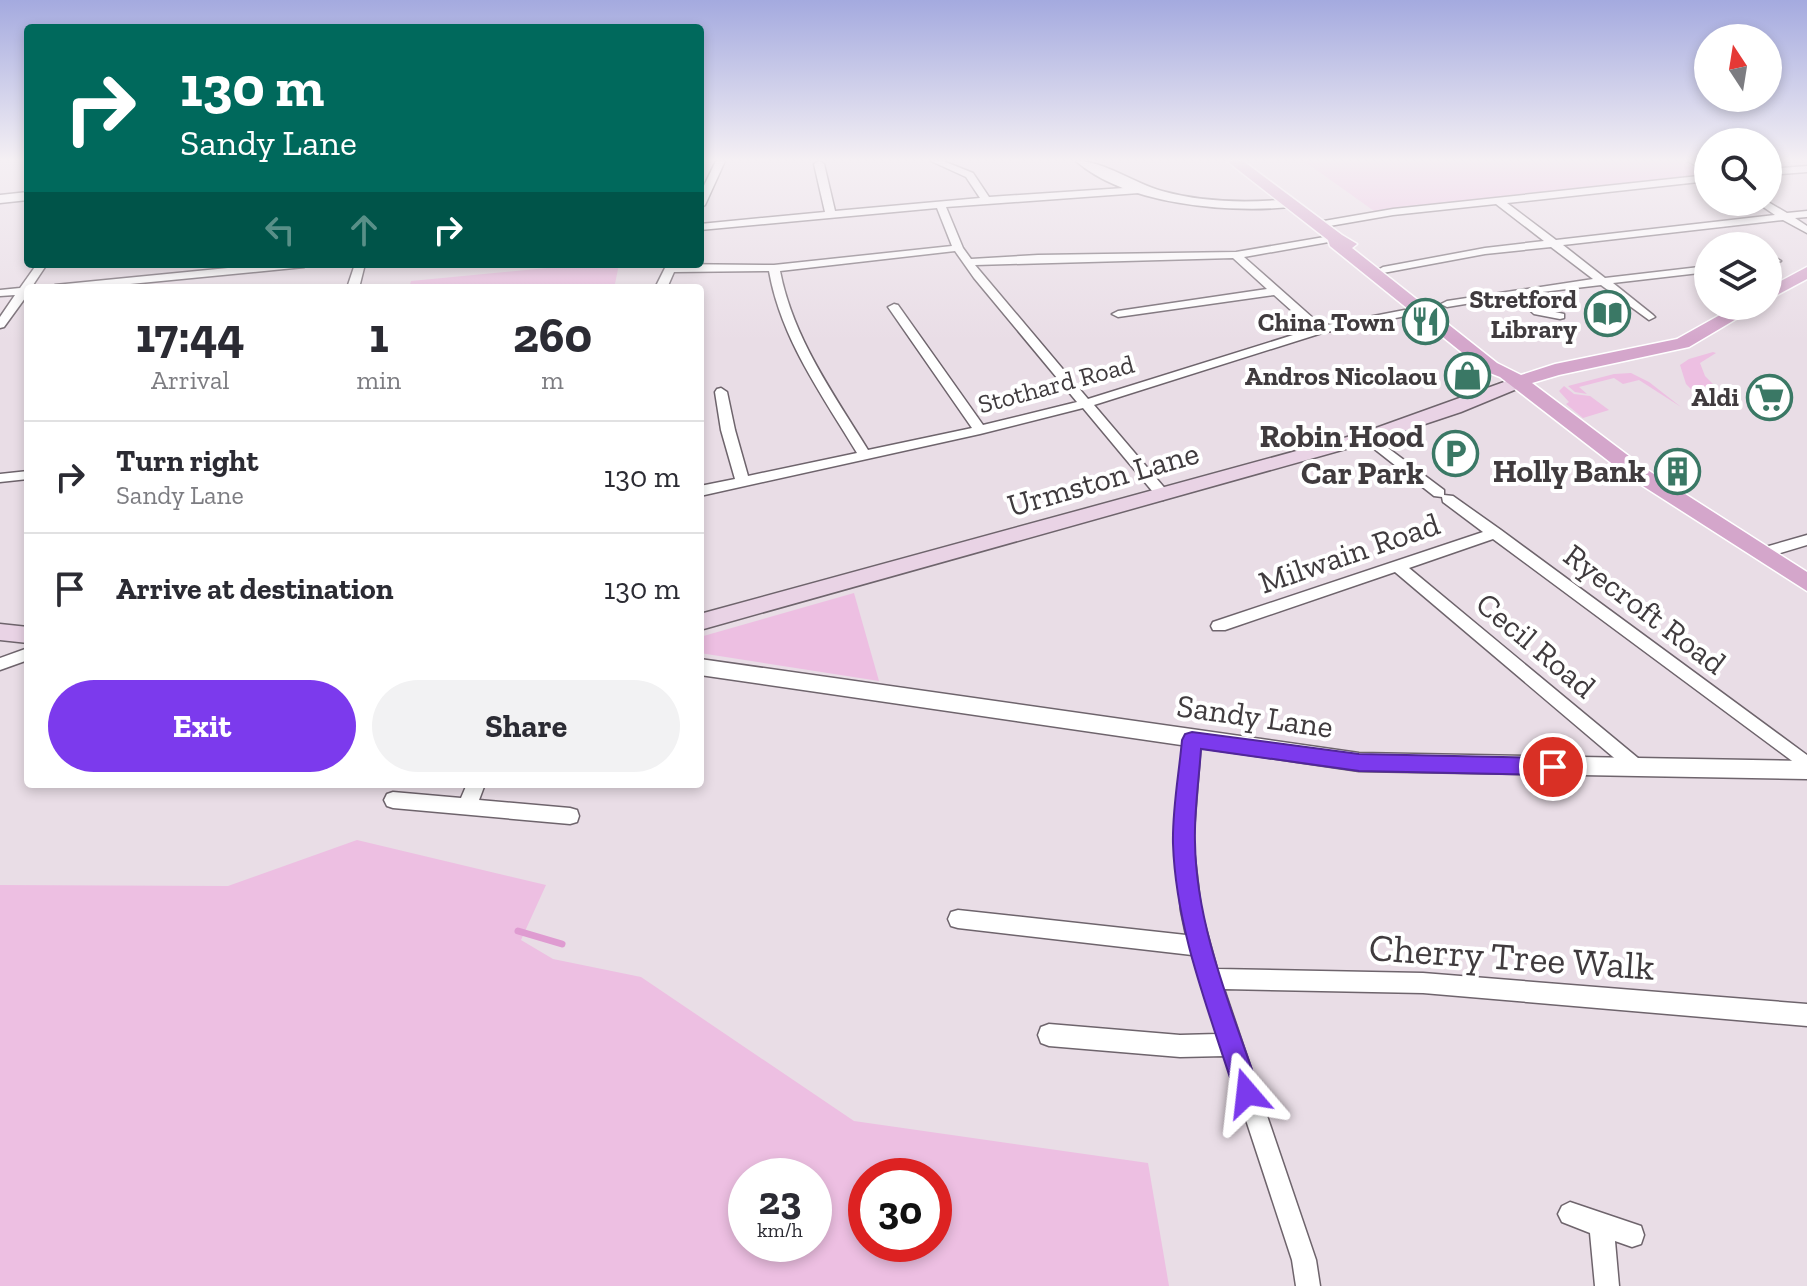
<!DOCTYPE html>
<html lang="en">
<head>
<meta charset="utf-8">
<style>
  body { margin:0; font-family:"Zilla Slab",serif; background:#f2f2f3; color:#2b2b33; height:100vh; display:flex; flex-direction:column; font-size:30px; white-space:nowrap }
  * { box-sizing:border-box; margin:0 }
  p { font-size:26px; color:#7c7c81 }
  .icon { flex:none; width:44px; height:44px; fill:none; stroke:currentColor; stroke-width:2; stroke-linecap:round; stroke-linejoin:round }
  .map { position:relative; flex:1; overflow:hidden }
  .side { position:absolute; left:24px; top:284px; width:680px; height:504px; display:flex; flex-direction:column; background:#fff; border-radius:8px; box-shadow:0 4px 12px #0003 }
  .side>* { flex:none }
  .top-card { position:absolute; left:24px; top:24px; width:680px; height:244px; border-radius:8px; box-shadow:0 4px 12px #0003; background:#00695c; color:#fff; overflow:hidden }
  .needle { width:52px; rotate:348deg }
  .buttons { position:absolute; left:1694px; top:24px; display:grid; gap:16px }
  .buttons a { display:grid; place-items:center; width:88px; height:88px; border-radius:50%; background:#fff; box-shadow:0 4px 12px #0003; font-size:40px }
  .speed { position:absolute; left:728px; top:1158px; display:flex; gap:16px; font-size:40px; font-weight:700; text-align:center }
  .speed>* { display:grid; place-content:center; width:104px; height:104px; border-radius:50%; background:#fff; box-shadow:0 4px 12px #0003; line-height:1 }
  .speed small { font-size:20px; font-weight:400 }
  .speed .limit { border:12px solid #d22; background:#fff; color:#111 }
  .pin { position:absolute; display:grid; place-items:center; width:68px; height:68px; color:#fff; margin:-34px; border:4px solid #fff; border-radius:50%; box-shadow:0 2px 8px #0007 }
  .me { position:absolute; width:88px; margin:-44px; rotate:343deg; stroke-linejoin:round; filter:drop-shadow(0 0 6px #0008) }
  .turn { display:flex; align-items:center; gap:28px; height:168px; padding:0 24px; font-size:36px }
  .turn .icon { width:104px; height:104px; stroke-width:2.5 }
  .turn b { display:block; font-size:56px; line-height:68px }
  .lanes { display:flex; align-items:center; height:76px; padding:0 24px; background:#0003; justify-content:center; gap:40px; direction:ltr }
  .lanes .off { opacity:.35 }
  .eta { display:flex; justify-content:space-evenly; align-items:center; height:136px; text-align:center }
  .eta b { font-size:48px; font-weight:700; line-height:56px }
  .primary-button { display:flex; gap:16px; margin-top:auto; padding:16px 24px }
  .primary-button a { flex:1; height:92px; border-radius:48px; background:#7c3aed; color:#fff; font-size:32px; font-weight:700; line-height:92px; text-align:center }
  .primary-button a+a { background:#f2f2f3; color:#2b2b33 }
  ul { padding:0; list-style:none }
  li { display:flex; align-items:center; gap:24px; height:112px; padding:0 24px; border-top:2px solid #e1e1e2 }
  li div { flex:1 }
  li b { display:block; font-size:30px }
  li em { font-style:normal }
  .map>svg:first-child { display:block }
  .green { fill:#edbfe2; fill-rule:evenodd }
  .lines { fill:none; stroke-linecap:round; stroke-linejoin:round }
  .stream { stroke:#df9bd1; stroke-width:7 }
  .minor-casing { stroke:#6e646c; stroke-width:3 }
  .tertiary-casing { stroke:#6e646c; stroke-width:3 }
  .secondary-casing { stroke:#6e646c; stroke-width:3 }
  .primary-casing { stroke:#fff; stroke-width:3 }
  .minor { fill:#fff; fill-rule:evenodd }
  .tertiary { fill:#fff; fill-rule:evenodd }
  .secondary { fill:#e9d3e5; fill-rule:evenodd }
  .primary { fill:#d4a6cb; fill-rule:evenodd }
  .route { fill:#7c3aed; stroke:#51269a; stroke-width:2 }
  .labels { text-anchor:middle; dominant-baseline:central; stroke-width:8; stroke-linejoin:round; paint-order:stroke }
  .far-poi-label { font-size:26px; font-weight:bold; fill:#403b3e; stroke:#fff; text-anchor:end }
  .far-street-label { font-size:26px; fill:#403b3e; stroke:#fff }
  .poi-label { font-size:32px; font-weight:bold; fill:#403b3e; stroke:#fff; text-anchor:end }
  .street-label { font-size:32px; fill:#403b3e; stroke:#fff }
  .near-street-label { font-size:38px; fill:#403b3e; stroke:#fff }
</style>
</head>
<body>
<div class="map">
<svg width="1807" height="1286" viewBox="0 0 1807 1286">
  <rect width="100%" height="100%" fill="#e9dde6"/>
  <g class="green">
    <path d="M1304 161H1683L1702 173 1701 177 1374 211Z"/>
    <path d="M589 264H619L615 284 653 285 652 288H409L411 281Z"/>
    <path d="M1713 352 1716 353 1700 363 1705 376 1717 388 1699 390 1707 398 1701 399 1686 384 1680 365 1689 359Z"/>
    <path d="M1631 373 1649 382 1681 407 1639 380 1623 384 1614 378 1579 387 1587 394 1575 392 1568 386 1614 374Z"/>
    <path d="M1564 386 1574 394 1590 396 1609 410 1583 418 1566 404 1569 402 1559 391Z"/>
    <path d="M854 593 879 681 700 653V637Z"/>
    <path d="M357 840 546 885 521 940 553 959 641 977 854 1121 1148 1163 1169 1286H0V885L228 886ZM746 1176H814V1244H746ZM866 1176H934V1244H866Z"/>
  </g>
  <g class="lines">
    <path class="stream" d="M518 931 562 944"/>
    <defs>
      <g id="minor">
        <path d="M716 161H725L705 205 700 208V194Z"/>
        <path d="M819 161 824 164 835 211 980 198 966 177 931 161H943L973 173 989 197 1139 187 1144 190 1139 193 946 207 963 248 971 259 1038 255 1236 252 1336 235 1341 238 1340 240 1244 257 1322 326 1420 307 1426 310 1420 313 1322 333 1094 405 1168 492 1170 495 1163 500 1158 498 1083 408 980 434 700 496V486L735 479 721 430 715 392 717 389 721 388 727 392 735 430 748 476 857 453C822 395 781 339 769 271L674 272 667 288H655L667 264 774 265 952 246 937 208 700 230V224L825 212 814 164ZM955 251 974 278 1077 402 983 425 898 305 894 304 888 307 972 428 868 450C833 393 793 338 780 271ZM1233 258 1267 289 1118 311 1112 314 1118 317 1274 295 1312 329 1088 399 975 265Z"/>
        <path d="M1688 161H1699L1708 166V173Z"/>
        <path d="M1807 166V172L1768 175V169Z"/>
        <path d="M1708 175V181L1507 203 1556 240 1775 215 1756 202H1768L1787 213 1807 211V217L1795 218 1807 226V233L1783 220 1563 245 1605 278 1708 266V272L1613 283 1653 315 1655 317 1649 320 1601 285 1525 294 1542 309 1564 314V318L1560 319 1534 314 1514 296 1447 307 1441 304 1447 301 1593 279 1551 247 1485 254 1383 273 1378 270 1383 267 1485 248 1544 241 1496 204 1393 215 1318 228 1313 225 1318 222 1393 209Z"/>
        <path d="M1768 259 1776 258 1781 261 1768 265Z"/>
        <path d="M37 264H47L31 288H28V294L4 327 0 328V317L15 295 0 296V290L20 288Z"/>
        <path d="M270 264H309L304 267 89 288H49L55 285Z"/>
        <path d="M355 264H365L359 288H347Z"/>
        <path d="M1368 433 1444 490V495L1453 496 1501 530 1807 755V772L1493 539 1409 568 1644 763 1647 768 1644 773 1638 775 1632 773 1395 572 1225 630H1213L1211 626 1213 622 1483 532 1443 502 1442 497 1434 496 1363 440V434Z"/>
        <path d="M28 471V479L0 482V474Z"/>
        <path d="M1807 535V545L1760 559 1753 554 1755 550Z"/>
        <path d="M28 648V660L0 670V658Z"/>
        <path d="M1192 733 1198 735 1201 740 1193 842 1201 911 1217 969 1423 973 1807 1004V1026L1423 993 1224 989 1316 1260 1320 1286H1296L1292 1260 1225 1056 1180 1057 1049 1046 1041 1043 1038 1035 1041 1027 1049 1024 1180 1035 1218 1034 1192 955 958 928 951 926 948 919 951 912 958 910 1186 935 1181 911 1175 842 1183 740 1186 735Z"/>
        <path d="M467 784H485L479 800 570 808 577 810 579 816 577 822 570 824 393 808 387 806 384 800 387 794 393 792 461 798Z"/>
        <path d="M1570 1202 1641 1226 1644 1235 1641 1244 1632 1247 1615 1241 1619 1286H1595L1590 1233 1562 1222 1558 1214 1562 1206Z"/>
      </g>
      <g id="tertiary">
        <path d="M1076 161C1102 160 1136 184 1162 191 1205 203 1248 203 1291 199L1297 203 1291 207C1228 213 1126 205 1076 161Z"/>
        <path d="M28 192V200L0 203V195Z"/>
        <path d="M700 659 1359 753 1807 761V779L1359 771 700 675Z"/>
      </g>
      <g id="secondary">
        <path d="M1518 377 1524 378 1527 382 1524 386 1461 412 1374 441 700 630V614L1362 433Z"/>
        <path d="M0 624 28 627V643L0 640Z"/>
      </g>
      <g id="primary">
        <path d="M1227 161H1243L1342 235 1357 244 1352 248 1497 363 1521 375 1555 364 1677 339 1736 306H1758L1689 347 1559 375 1532 383 1646 469 1807 572V591L1632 479 1500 377 1485 371 1330 246 1328 240Z"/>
        <path d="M1807 267V279L1768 300V288Z"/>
      </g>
    </defs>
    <use href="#minor" class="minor-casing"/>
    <use href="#tertiary" class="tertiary-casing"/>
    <use href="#secondary" class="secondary-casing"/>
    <use href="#primary" class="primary-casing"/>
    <use href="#minor" class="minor"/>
    <use href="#tertiary" class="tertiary"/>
    <use href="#secondary" class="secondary"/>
    <use href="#primary" class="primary"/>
  </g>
  <linearGradient id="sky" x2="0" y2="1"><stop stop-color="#a4aadf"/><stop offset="0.47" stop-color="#f5f0f4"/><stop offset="1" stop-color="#f5f0f4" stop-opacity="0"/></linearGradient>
  <rect width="1807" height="341" fill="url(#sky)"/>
  <path class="route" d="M1192 732 1359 754 1553 758 1560 761 1563 767 1560 773 1553 775 1359 771 1201 749C1199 780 1194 811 1195 842 1196 928 1233 1012 1260 1093L1256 1102 1247 1105 1238 1102 1235 1093C1209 1011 1176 930 1173 844 1172 810 1179 774 1182 740L1185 734Z"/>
  <defs>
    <symbol id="library-ring" viewBox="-11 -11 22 22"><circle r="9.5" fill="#fff" stroke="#3a7865" stroke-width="1.5"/><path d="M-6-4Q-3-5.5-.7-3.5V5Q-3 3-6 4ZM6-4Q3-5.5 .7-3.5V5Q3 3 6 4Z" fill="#3a7865"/></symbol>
    <symbol id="restaurant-ring" viewBox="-11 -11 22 22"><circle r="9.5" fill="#fff" stroke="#3a7865" stroke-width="1.5"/><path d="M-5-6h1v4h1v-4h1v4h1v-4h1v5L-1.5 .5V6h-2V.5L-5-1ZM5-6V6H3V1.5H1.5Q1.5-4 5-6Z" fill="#3a7865"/></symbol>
    <symbol id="shop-ring" viewBox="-11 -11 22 22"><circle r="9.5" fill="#fff" stroke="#3a7865" stroke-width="1.5"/><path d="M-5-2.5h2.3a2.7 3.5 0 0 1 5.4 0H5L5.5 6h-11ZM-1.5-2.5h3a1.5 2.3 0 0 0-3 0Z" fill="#3a7865"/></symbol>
    <symbol id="supermarket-ring" viewBox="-11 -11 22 22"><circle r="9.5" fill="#fff" stroke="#3a7865" stroke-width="1.5"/><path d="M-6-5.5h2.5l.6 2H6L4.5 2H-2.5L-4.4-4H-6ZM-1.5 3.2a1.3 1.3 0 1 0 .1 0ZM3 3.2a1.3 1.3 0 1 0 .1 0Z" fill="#3a7865"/></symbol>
    <symbol id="parking-ring" viewBox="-11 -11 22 22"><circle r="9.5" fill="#fff" stroke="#3a7865" stroke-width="1.5"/><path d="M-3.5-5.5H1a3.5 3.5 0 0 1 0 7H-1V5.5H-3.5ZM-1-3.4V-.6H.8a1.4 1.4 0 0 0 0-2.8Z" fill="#3a7865"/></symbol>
    <symbol id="building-ring" viewBox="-11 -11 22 22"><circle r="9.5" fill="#fff" stroke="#3a7865" stroke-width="1.5"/><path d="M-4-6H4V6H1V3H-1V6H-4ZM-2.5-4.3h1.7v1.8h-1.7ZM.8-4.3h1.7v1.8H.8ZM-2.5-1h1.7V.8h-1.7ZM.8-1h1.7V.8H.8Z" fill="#3a7865"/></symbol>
  </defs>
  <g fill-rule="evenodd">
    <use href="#library-ring" x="1582" y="288" width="51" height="51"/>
    <use href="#restaurant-ring" x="1400" y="296" width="51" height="51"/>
    <use href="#shop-ring" x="1442" y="350" width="51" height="51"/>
    <use href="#supermarket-ring" x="1744" y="372" width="51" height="51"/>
    <use href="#parking-ring" x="1430" y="428" width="51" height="51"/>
    <use href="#building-ring" x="1652" y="446" width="51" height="51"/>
  </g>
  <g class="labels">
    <g class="far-poi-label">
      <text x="1577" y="299">Stretford<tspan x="1577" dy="30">Library</tspan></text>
      <text x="1395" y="322">China Town</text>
      <text x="1437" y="376">Andros Nicolaou</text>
      <text x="1739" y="397">Aldi</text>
    </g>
    <g class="far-street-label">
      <text transform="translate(1056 384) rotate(-15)">Stothard Road</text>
    </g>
    <g class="poi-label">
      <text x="1424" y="436">Robin Hood<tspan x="1424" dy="37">Car Park</tspan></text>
      <text x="1646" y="471">Holly Bank</text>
    </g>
    <g class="street-label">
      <text transform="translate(1103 479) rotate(-16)">Urmston Lane</text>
      <text transform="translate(1349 553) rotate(-19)">Milwain Road</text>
      <text transform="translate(1645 609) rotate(37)">Ryecroft Road</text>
      <text transform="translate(1536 645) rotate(40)">Cecil Road</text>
      <text transform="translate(1255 716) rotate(8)">Sandy Lane</text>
    </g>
    <g class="near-street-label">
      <text transform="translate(1512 957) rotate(4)">Cherry Tree Walk</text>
    </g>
  </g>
</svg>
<div class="buttons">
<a><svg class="needle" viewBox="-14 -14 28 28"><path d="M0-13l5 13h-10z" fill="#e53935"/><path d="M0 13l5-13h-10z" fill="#7c7c81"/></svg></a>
<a><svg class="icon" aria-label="search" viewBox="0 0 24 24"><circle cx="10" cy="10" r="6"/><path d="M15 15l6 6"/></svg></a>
<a><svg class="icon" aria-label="layers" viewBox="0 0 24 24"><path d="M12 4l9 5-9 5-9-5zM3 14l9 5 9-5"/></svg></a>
</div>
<div class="speed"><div>23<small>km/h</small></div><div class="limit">30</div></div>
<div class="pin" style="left:1553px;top:767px;background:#d93025"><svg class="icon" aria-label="arrive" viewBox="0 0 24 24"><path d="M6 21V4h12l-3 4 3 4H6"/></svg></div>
<svg class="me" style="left:1247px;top:1093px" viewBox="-20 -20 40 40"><path d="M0-17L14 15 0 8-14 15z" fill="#7c3aed" stroke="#fff" stroke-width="4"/></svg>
<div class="top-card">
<div class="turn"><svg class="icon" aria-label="right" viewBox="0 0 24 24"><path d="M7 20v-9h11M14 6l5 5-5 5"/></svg><div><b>130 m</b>Sandy Lane</div></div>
<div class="lanes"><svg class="icon off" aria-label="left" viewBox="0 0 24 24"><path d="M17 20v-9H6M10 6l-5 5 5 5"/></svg><svg class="icon off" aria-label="ahead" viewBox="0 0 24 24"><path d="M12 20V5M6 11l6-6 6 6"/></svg><svg class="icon" aria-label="right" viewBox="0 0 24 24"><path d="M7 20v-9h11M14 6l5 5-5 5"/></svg></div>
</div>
<section class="side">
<div class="eta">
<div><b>17:44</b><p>Arrival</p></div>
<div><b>1</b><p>min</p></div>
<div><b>260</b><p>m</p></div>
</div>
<ul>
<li><svg class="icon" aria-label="right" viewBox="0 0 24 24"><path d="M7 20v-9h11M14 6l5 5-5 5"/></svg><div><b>Turn right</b><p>Sandy Lane</p></div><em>130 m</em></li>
<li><svg class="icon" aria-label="arrive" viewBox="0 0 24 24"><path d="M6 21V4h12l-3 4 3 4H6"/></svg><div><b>Arrive at destination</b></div><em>130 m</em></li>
</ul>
<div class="primary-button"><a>Exit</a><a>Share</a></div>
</section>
</div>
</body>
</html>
